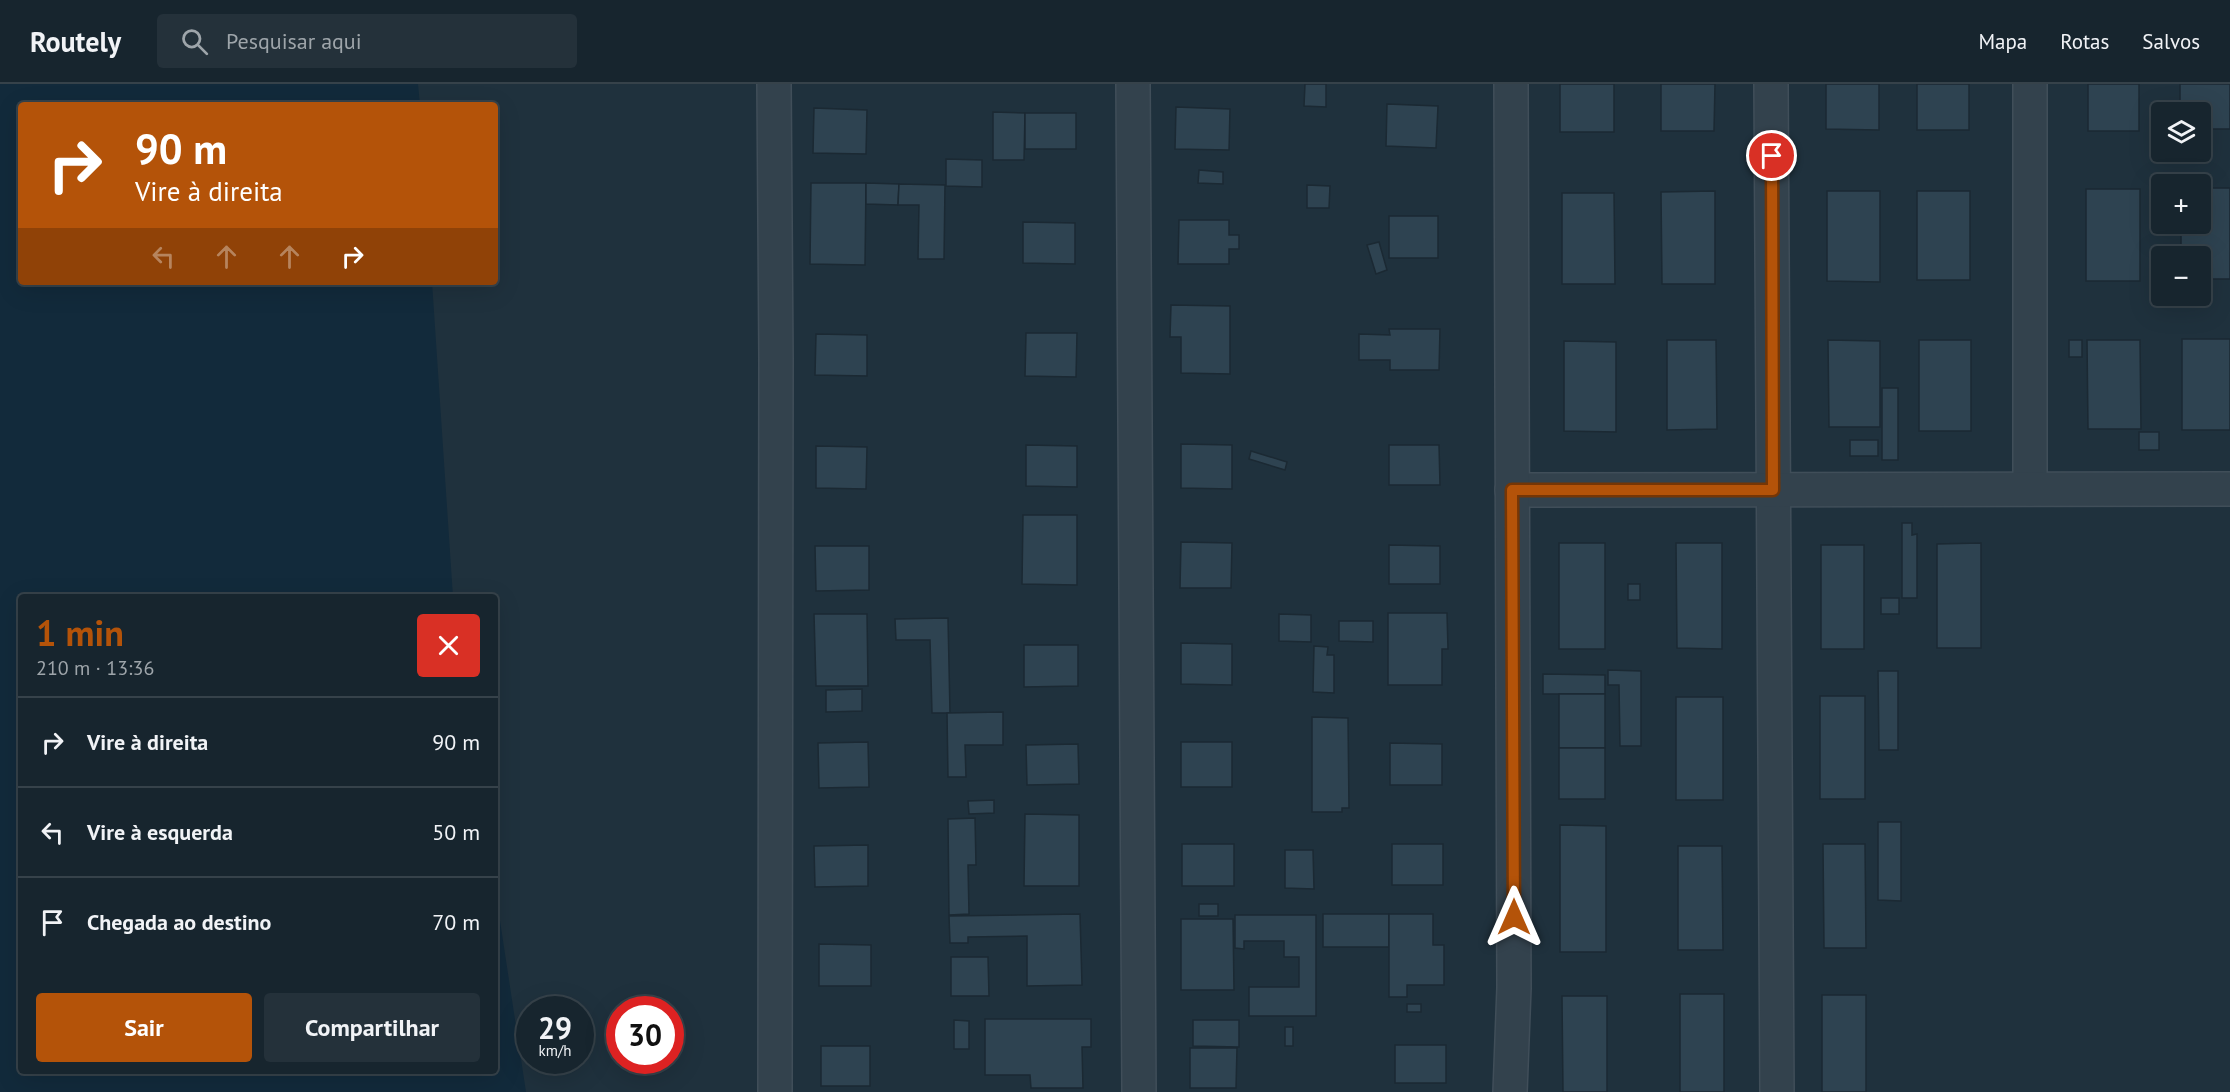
<!DOCTYPE html>
<html lang="pt">
<head>
<meta charset="utf-8">
<style>
  body { margin:0; font-family:"PT Sans",sans-serif; background:#24313a; color:#f1f3f6; height:100vh; display:flex; flex-direction:column; font-size:22px; white-space:nowrap }
  * { box-sizing:border-box; margin:0 }
  p { font-size:20px; color:#9ea5aa }
  .icon { flex:none; width:33px; height:33px; fill:none; stroke:currentColor; stroke-width:2; stroke-linecap:round; stroke-linejoin:round }
  .map { position:relative; flex:1; overflow:hidden }
  .sheet { position:absolute; left:18px; top:510px; width:480px; height:480px; display:flex; flex-direction:column; background:#17252e; border-radius:6px; box-shadow:0 6px 24px #0002,0 0 0 2px #36424a }
  .sheet>* { flex:none }
  .guide { position:absolute; left:18px; top:18px; width:480px; height:183px; border-radius:6px; box-shadow:0 6px 24px #0002,0 0 0 2px #36424a; background:#b45309; color:#fff; overflow:hidden }
  .fabs { position:absolute; left:2151px; top:18px; display:grid; gap:12px }
  .fabs a { display:grid; place-items:center; width:60px; height:60px; border-radius:6px; background:#17252e; box-shadow:0 6px 24px #0002,0 0 0 2px #36424a; font-size:30px }
  .speed { position:absolute; left:516px; top:912px; display:flex; gap:12px; font-size:30px; font-weight:700; text-align:center }
  .speed>* { display:grid; place-content:center; width:78px; height:78px; border-radius:50%; background:#17252e; box-shadow:0 6px 24px #0002,0 0 0 2px #36424a; line-height:1 }
  .speed small { font-size:15px; font-weight:400 }
  .speed .limit { border:9px solid #d22; background:#fff; color:#111 }
  .pin { position:absolute; display:grid; place-items:center; width:51px; height:51px; color:#fff; margin:-26px; border:3px solid #fff; border-radius:50%; box-shadow:0 2px 6px #0007 }
  .me { position:absolute; width:66px; margin:-33px; rotate:0deg; stroke-linejoin:round; filter:drop-shadow(0 0 4px #0008) }
  .turn { display:flex; align-items:center; gap:21px; height:126px; padding:0 18px; font-size:27px }
  .turn .icon { width:78px; height:78px; stroke-width:2.5 }
  .turn b { display:block; font-size:42px; line-height:51px }
  .lanes { display:flex; align-items:center; height:57px; padding:0 18px; background:#0003; justify-content:center; gap:30px; direction:ltr }
  .lanes .off { opacity:.35 }
  .round { display:grid; place-items:center; flex:none; width:63px; height:63px; border-radius:6px; background:#24313a }
  .overview { display:flex; align-items:center; justify-content:space-between; height:102px; padding:0 18px }
  h1 { font-size:36px; font-weight:800; line-height:45px; color:#b45309 }
  .primary-button { display:flex; gap:12px; margin-top:auto; padding:12px 18px }
  .primary-button a { flex:1; height:69px; border-radius:6px; background:#b45309; color:#fff; font-size:24px; font-weight:800; line-height:69px; text-align:center }
  .primary-button a+a { background:#24313a; color:#f1f3f6 }
  ul { padding:0; list-style:none }
  li { display:flex; align-items:center; gap:18px; height:90px; padding:0 18px; border-top:2px solid #36424a }
  li div { flex:1 }
  li b { display:block; font-size:22px }
  li em { font-style:normal }
  header { display:flex; align-items:center; gap:36px; box-sizing:border-box; height:84px; padding:0 30px; background:#17252e; border-bottom:2px solid #36424a }
  header strong { font-size:28px }
  nav { display:flex; gap:33px; margin-inline-start:auto; font-size:21px }
  .search { width:420px; height:54px; background:#24313a; display:flex; align-items:center; gap:15px; box-sizing:border-box; padding:0 21px; border-radius:6px; color:#9ea5aa; font-size:22px }
  .map>svg:first-child { display:block }
  .water { fill:#122a3b }
  .building { fill:#2e4351; stroke:#1b2933; stroke-width:1.5 }
  .lines { fill:none; stroke-linecap:round; stroke-linejoin:round }
  .minor-casing { stroke:#404e59; stroke-width:36 }
  .minor { stroke:#33424d; stroke-width:33 }
  .route-casing { stroke:#753606; stroke-width:15 }
  .route { stroke:#b45309; stroke-width:10 }
</style>
</head>
<body>
<header>
<strong>Routely</strong>
<div class="search"><svg class="icon" aria-label="search" viewBox="0 0 24 24"><circle cx="10" cy="10" r="6"/><path d="M15 15l6 6"/></svg>Pesquisar aqui</div>
<nav><a>Mapa</a><a>Rotas</a><a>Salvos</a></nav>
</header>
<div class="map">
<svg width="2230" height="1008" viewBox="0 0 2230 1008">
  <rect width="100%" height="100%" fill="#1f313d"/>
  <path class="water" d="M0 0H418L420 21H21V198H432L453 513H21V987H495V804L526 1008H0Z"/>
  <g class="building">
    <path d="M1305 0H1326V23L1304 22Z"/>
    <rect x="1560" y="0" width="54" height="48"/>
    <path d="M1661 0H1715L1714 47H1661Z"/>
    <path d="M1826 0H1879V46L1826 45Z"/>
    <rect x="1917" y="0" width="52" height="46"/>
    <rect x="2088" y="0" width="51" height="47"/>
    <path d="M2180 0H2230V45H2200V28H2180Z"/>
    <path d="M1387 20 1438 22 1436 64 1386 62Z"/>
    <path d="M1176 23 1230 25 1229 66 1175 65Z"/>
    <path d="M814 24 867 26 866 70 813 69Z"/>
    <path d="M993 28 1025 29 1024 76H993Z"/>
    <rect x="1025" y="29" width="51" height="36"/>
    <path d="M946 75 982 76V103L946 102Z"/>
    <path d="M1199 86 1223 88V100L1198 99Z"/>
    <path d="M811 99H866L865 181 810 180Z"/>
    <path d="M866 99 899 100 898 121 866 120Z"/>
    <path d="M899 100 945 101 944 175H918L919 121H898Z"/>
    <path d="M1307 101 1330 102 1329 124H1307Z"/>
    <path d="M2200 104H2230V195H2200V172H2181V140H2200Z"/>
    <rect x="2086" y="105" width="54" height="92"/>
    <path d="M1715 107V200H1662L1661 108Z"/>
    <path d="M1827 107H1880V198L1827 197Z"/>
    <rect x="1917" y="107" width="53" height="89"/>
    <path d="M1562 109H1614L1615 200H1562Z"/>
    <rect x="1389" y="132" width="49" height="42"/>
    <path d="M1179 136H1229V151H1239V165H1229V180H1178Z"/>
    <path d="M1023 138 1075 139V180L1023 179Z"/>
    <path d="M1379 158 1387 186 1376 190 1367 161Z"/>
    <path d="M1171 221 1230 222V290L1181 289V253H1170Z"/>
    <path d="M1389 245H1440L1439 286H1390V276H1359V250L1390 251Z"/>
    <path d="M1026 249H1077L1076 293 1025 292Z"/>
    <path d="M816 250 867 251V292L815 291Z"/>
    <rect x="2182" y="255" width="48" height="91"/>
    <path d="M1667 256H1716L1717 345 1667 346Z"/>
    <path d="M1828 256 1880 257V343H1829Z"/>
    <rect x="1919" y="256" width="52" height="91"/>
    <rect x="2069" y="256" width="13" height="17"/>
    <path d="M2087 256H2140L2141 345H2088Z"/>
    <path d="M1564 257 1616 258V348L1564 347Z"/>
    <rect x="1882" y="304" width="16" height="72"/>
    <rect x="2139" y="348" width="20" height="18"/>
    <rect x="1850" y="356" width="28" height="16"/>
    <path d="M1181 360 1232 361V405L1181 404Z"/>
    <path d="M1026 361 1077 362V403L1026 402Z"/>
    <path d="M1389 361H1439L1440 401H1389Z"/>
    <path d="M816 362 867 363 866 405 816 404Z"/>
    <path d="M1251 367 1287 378 1285 386 1249 375Z"/>
    <path d="M1023 431H1077V501L1022 500Z"/>
    <path d="M1902 439H1912V451L1917 450V514H1902Z"/>
    <path d="M1181 458 1232 459 1231 504H1180Z"/>
    <rect x="1559" y="459" width="46" height="106"/>
    <path d="M1676 459H1722V565L1677 564Z"/>
    <path d="M1981 459V564H1937V460Z"/>
    <path d="M1389 461 1440 462V500H1389Z"/>
    <rect x="1821" y="461" width="43" height="104"/>
    <path d="M815 462H869V506L816 507Z"/>
    <rect x="1628" y="500" width="12" height="16"/>
    <rect x="1881" y="514" width="18" height="16"/>
    <path d="M1388 529H1447L1448 565H1442V601H1388Z"/>
    <path d="M814 530H867L868 602H816Z"/>
    <path d="M1279 530 1311 531V558L1279 557Z"/>
    <path d="M948 534 950 629H932L930 556H896L895 535Z"/>
    <path d="M1339 537H1373V558L1339 557Z"/>
    <path d="M1181 559 1232 560V601L1181 600Z"/>
    <path d="M1024 561H1078V602L1024 603Z"/>
    <path d="M1314 562 1328 563 1327 571H1334V609L1313 608Z"/>
    <path d="M1608 586 1641 587V662H1620L1619 601H1608Z"/>
    <path d="M1878 587H1898V666H1879Z"/>
    <path d="M1543 590 1605 591V610H1543Z"/>
    <path d="M862 605V627L826 628V606Z"/>
    <rect x="1559" y="610" width="46" height="54"/>
    <rect x="1820" y="612" width="45" height="103"/>
    <rect x="1676" y="613" width="47" height="103"/>
    <path d="M1003 628V661H965L966 693H948L947 629Z"/>
    <path d="M1312 633 1348 634 1349 724H1342V728H1312Z"/>
    <path d="M868 658 869 703 819 704 818 659Z"/>
    <rect x="1181" y="658" width="51" height="45"/>
    <path d="M1390 659 1442 660V701H1390Z"/>
    <path d="M1078 660 1079 700 1027 701 1026 661Z"/>
    <rect x="1559" y="664" width="46" height="51"/>
    <path d="M994 716V729L969 730 968 717Z"/>
    <path d="M1025 730 1079 731V802H1024Z"/>
    <path d="M975 734 976 781H968L969 830 949 831 948 735Z"/>
    <path d="M1878 738H1901V817L1878 816Z"/>
    <path d="M1560 741 1606 742V868H1560Z"/>
    <rect x="1182" y="760" width="52" height="42"/>
    <rect x="1392" y="760" width="51" height="41"/>
    <path d="M1823 760H1865L1866 864H1824Z"/>
    <path d="M868 761V802L815 803 814 762Z"/>
    <path d="M1678 762H1722L1723 866H1678Z"/>
    <path d="M1285 766H1313L1314 805 1285 804Z"/>
    <rect x="1199" y="820" width="19" height="12"/>
    <path d="M1080 830 1082 901 1027 902V852L968 853V859H950L949 832Z"/>
    <rect x="1323" y="830" width="66" height="33"/>
    <path d="M1389 830H1433V861H1444V901H1407V913H1389Z"/>
    <path d="M1235 831H1316V932H1249V903H1299V873H1284V857H1244V865L1235 864Z"/>
    <path d="M1181 835H1233L1234 906H1181Z"/>
    <path d="M819 860 871 861V902H819Z"/>
    <path d="M951 873H988L989 912H951Z"/>
    <rect x="1680" y="910" width="44" height="98"/>
    <rect x="1822" y="911" width="44" height="97"/>
    <path d="M1562 912H1607V1008H1563Z"/>
    <rect x="1407" y="920" width="14" height="8"/>
    <path d="M985 935H1091V963H1082L1083 1004H1031L1030 991H985Z"/>
    <path d="M954 936 969 937V965H954Z"/>
    <path d="M1193 936H1239V963L1193 962Z"/>
    <rect x="1285" y="943" width="8" height="19"/>
    <rect x="1395" y="961" width="51" height="38"/>
    <rect x="821" y="962" width="49" height="40"/>
    <path d="M1190 964H1237L1236 1004H1190Z"/>
  </g>
  <g class="lines">
    <defs>
      <g id="minor">
        <path d="M774 0 776 275 775 1008"/>
        <path d="M1133 0 1139 1008"/>
        <path d="M1771 0 1777 1008"/>
        <path d="M2030 0V405"/>
        <path d="M1512 406 2230 405"/>
        <path d="M1510 1008 1514 904 1511 0"/>
      </g>
    </defs>
    <use href="#minor" class="minor-casing"/>
    <use href="#minor" class="minor"/>
  </g>
  <g class="lines">
    <defs>
      <path id="route" d="M1514 833 1512 406H1773L1772 72"/>
    </defs>
    <use href="#route" class="route-casing"/>
    <use href="#route" class="route"/>
  </g>
</svg>
<div class="fabs">
<a><svg class="icon" aria-label="layers" viewBox="0 0 24 24"><path d="M12 4l9 5-9 5-9-5zM3 14l9 5 9-5"/></svg></a>
<a>+</a>
<a>−</a>
</div>
<div class="speed"><div>29<small>km/h</small></div><div class="limit">30</div></div>
<div class="pin" style="left:1772px;top:72px;background:#d93025"><svg class="icon" aria-label="arrive" viewBox="0 0 24 24"><path d="M6 21V4h12l-3 4 3 4H6"/></svg></div>
<svg class="me" style="left:1514px;top:833px" viewBox="-20 -20 40 40"><path d="M0-17L14 15 0 8-14 15z" fill="#b45309" stroke="#fff" stroke-width="4"/></svg>
<div class="guide">
<div class="turn"><svg class="icon" aria-label="right" viewBox="0 0 24 24"><path d="M7 20v-9h11M14 6l5 5-5 5"/></svg><div><b>90 m</b>Vire à direita</div></div>
<div class="lanes"><svg class="icon off" aria-label="left" viewBox="0 0 24 24"><path d="M17 20v-9H6M10 6l-5 5 5 5"/></svg><svg class="icon off" aria-label="ahead" viewBox="0 0 24 24"><path d="M12 20V5M6 11l6-6 6 6"/></svg><svg class="icon off" aria-label="ahead" viewBox="0 0 24 24"><path d="M12 20V5M6 11l6-6 6 6"/></svg><svg class="icon" aria-label="right" viewBox="0 0 24 24"><path d="M7 20v-9h11M14 6l5 5-5 5"/></svg></div>
</div>
<section class="sheet">
<div class="overview"><div><h1>1 min</h1><p>210 m · 13:36</p></div><a class="round" style="background:#d93025;color:#fff"><svg class="icon" aria-label="close" viewBox="0 0 24 24"><path d="M6 6l12 12M18 6L6 18"/></svg></a></div>
<ul>
<li><svg class="icon" aria-label="right" viewBox="0 0 24 24"><path d="M7 20v-9h11M14 6l5 5-5 5"/></svg><div><b>Vire à direita</b></div><em>90 m</em></li>
<li><svg class="icon" aria-label="left" viewBox="0 0 24 24"><path d="M17 20v-9H6M10 6l-5 5 5 5"/></svg><div><b>Vire à esquerda</b></div><em>50 m</em></li>
<li><svg class="icon" aria-label="arrive" viewBox="0 0 24 24"><path d="M6 21V4h12l-3 4 3 4H6"/></svg><div><b>Chegada ao destino</b></div><em>70 m</em></li>
</ul>
<div class="primary-button"><a>Sair</a><a>Compartilhar</a></div>
</section>
</div>
</body>
</html>
